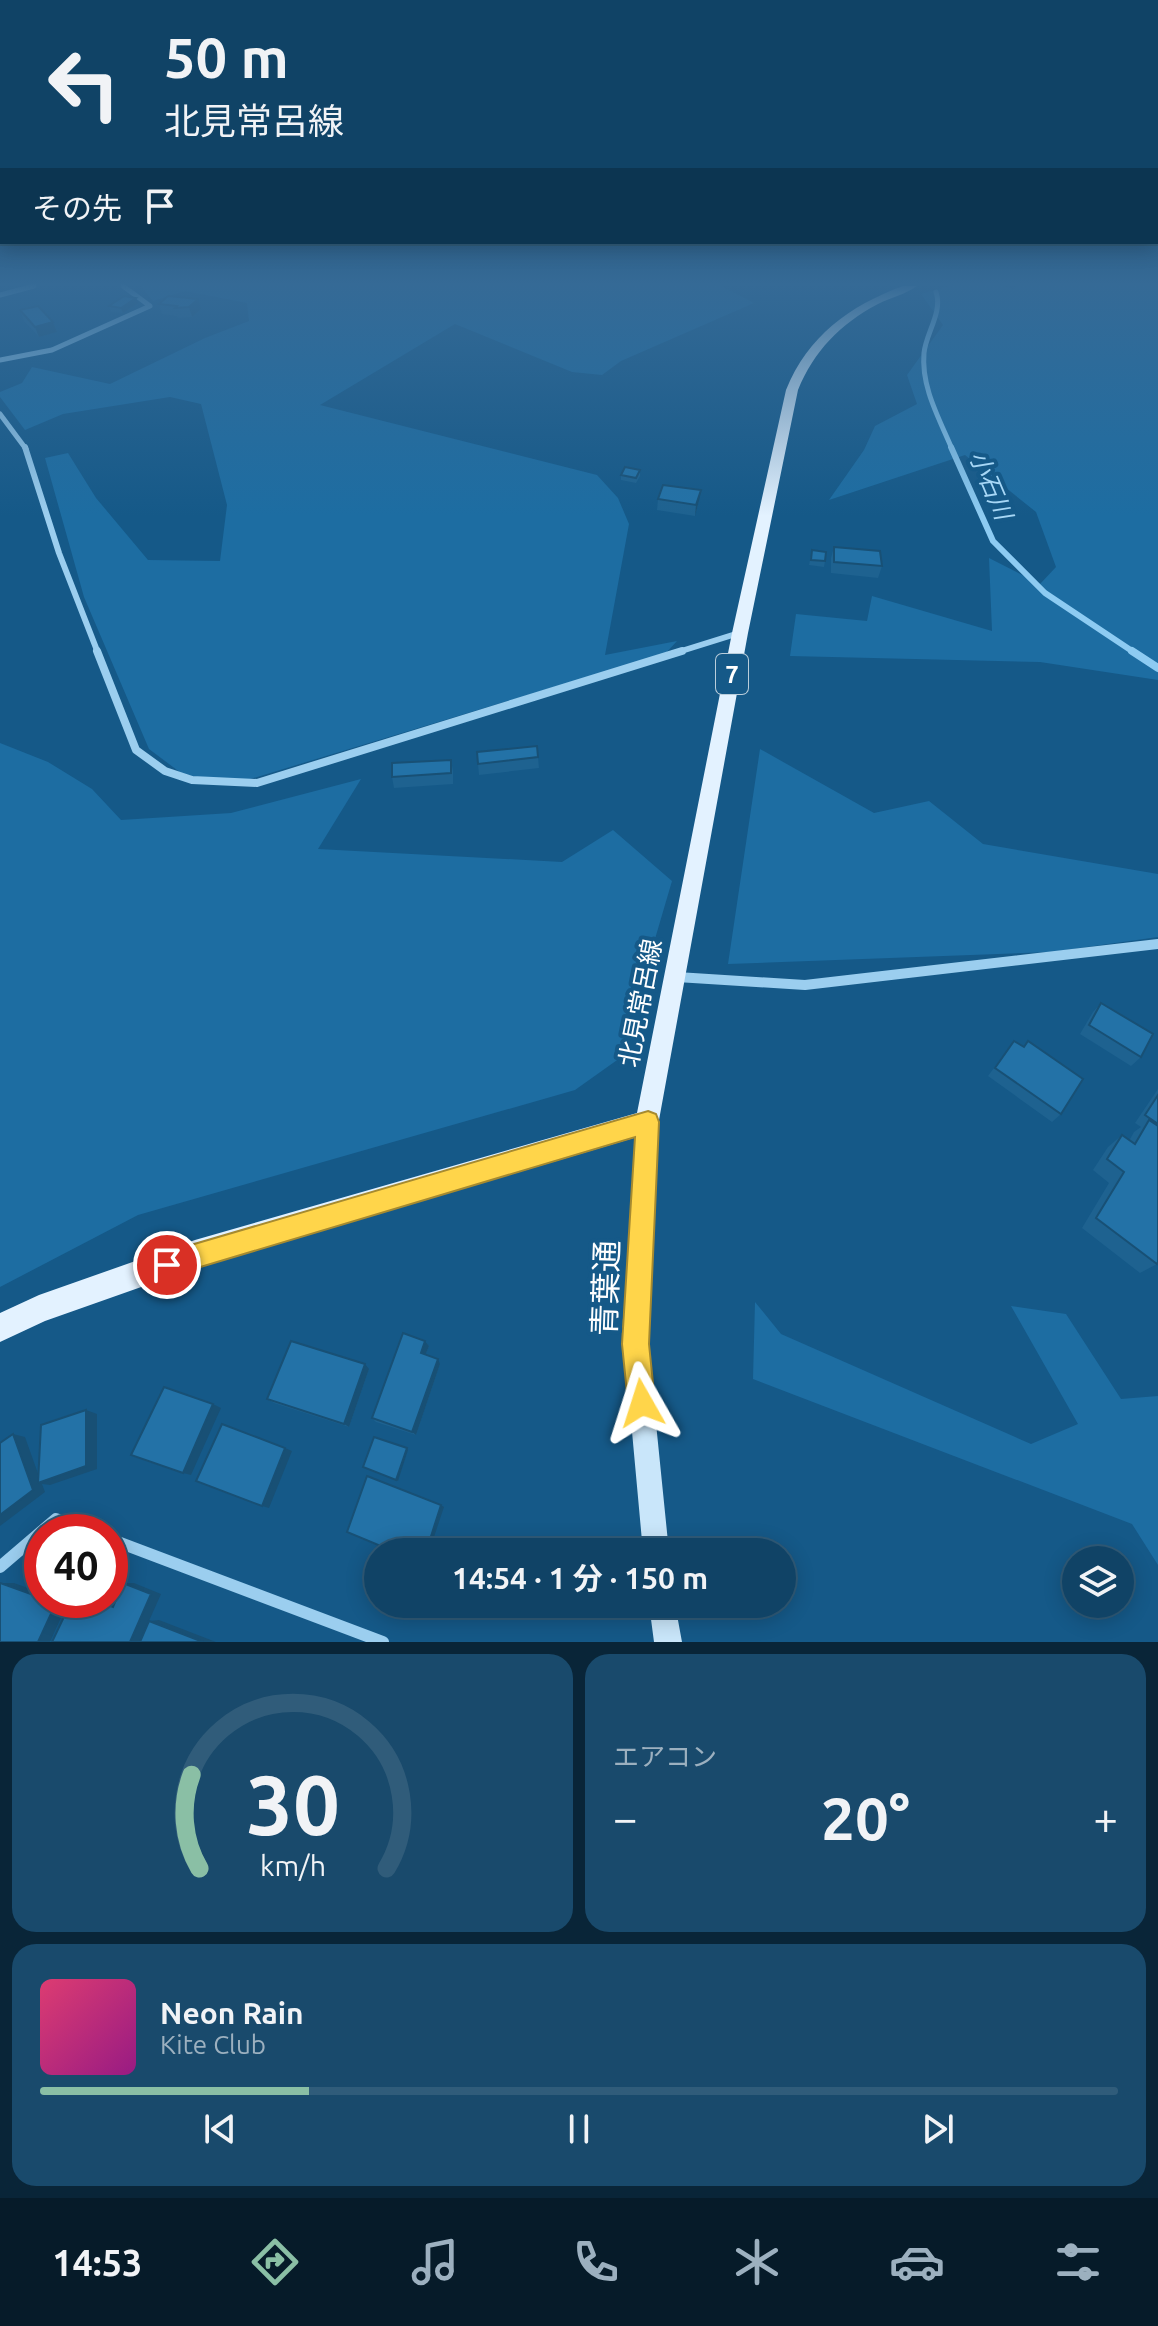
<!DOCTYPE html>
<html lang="ja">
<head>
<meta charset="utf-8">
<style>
	body { margin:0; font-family:Ubuntu,"Noto Sans JP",sans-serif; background:#194a6c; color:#f1f3f6; height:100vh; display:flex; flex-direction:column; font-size:30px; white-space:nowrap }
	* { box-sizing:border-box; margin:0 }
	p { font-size:26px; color:#9cb0bf }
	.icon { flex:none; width:44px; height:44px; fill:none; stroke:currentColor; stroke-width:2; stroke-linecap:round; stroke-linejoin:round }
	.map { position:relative; height:1642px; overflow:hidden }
	.panel { display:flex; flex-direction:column; gap:12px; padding:12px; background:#092538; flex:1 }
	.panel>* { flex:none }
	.guide { position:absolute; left:0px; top:0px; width:1158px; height:244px; box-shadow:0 4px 20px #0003,0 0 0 2px #305c7a; background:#104366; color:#f1f3f6; overflow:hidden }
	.tools { position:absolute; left:1062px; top:1546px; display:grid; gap:16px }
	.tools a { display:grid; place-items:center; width:72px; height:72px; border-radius:50%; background:#104366; box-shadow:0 4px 20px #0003,0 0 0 2px #305c7a; font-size:40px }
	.speed { position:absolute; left:24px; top:1514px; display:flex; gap:16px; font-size:40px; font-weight:700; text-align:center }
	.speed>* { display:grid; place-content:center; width:104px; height:104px; border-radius:50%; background:#104366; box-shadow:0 4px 20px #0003,0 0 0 2px #305c7a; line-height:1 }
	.speed .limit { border:12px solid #d22; background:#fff; color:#111 }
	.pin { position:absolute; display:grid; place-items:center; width:68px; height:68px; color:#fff; margin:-34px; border:4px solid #fff; border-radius:50%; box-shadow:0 2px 8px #0007 }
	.me { position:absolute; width:88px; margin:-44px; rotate:354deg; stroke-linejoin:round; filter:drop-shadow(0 0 6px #0008) }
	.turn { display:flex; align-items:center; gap:28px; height:168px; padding:0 32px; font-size:36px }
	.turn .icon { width:104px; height:104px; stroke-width:2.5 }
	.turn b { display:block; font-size:56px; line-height:68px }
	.then { display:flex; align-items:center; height:76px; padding:0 32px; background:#0003; gap:16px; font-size:30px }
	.big { font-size:60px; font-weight:700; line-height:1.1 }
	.panel .tile { flex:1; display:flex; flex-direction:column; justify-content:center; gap:12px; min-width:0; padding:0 28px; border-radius:24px; background:#194a6c }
	.panel .dial { align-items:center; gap:0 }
	.dial svg { height:208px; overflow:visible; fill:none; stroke:#305c7a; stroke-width:7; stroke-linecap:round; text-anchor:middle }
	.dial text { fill:#f1f3f6; stroke:none }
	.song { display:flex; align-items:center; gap:24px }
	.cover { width:96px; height:96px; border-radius:12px; background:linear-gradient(135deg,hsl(340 70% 55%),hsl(310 70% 35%)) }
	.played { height:8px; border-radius:4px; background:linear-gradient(90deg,#8abfa5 25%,#305c7a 25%) }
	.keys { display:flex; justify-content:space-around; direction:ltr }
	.heat { display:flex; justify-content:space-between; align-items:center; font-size:44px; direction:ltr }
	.panel .tiles { flex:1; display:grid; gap:12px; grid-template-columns:1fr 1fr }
	.tile:last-child { grid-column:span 2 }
	.trip { position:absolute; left:364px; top:1538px; width:432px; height:80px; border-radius:40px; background:#104366; box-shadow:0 4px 20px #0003,0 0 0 2px #305c7a; font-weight:700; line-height:80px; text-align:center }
	.dock { display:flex; height:128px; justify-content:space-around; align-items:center; background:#061b29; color:#9cb0bf }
	.dock .icon { width:56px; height:56px }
	.dock .current { color:#8abfa5 }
	.dock b { font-size:36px; color:#f1f3f6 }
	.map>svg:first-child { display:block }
	.green { fill:#1d6da2 }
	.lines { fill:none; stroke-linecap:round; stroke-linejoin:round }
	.stream-far2 { stroke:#8dcbf2; stroke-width:5 }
	.stream-far1 { stroke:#8dcbf2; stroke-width:6 }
	.stream { stroke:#8dcbf2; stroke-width:8 }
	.street-far4 { stroke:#9bceef; stroke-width:5 }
	.street-far3 { stroke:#9bceef; stroke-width:6 }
	.street-far2 { stroke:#9bceef; stroke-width:8 }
	.street-far1 { stroke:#9bceef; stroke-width:10 }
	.street { stroke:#9bceef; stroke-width:12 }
	.secondary { fill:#c9e6fa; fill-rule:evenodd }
	.primary { fill:#e3f2ff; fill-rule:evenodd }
	.wall { fill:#1e6290 }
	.shaded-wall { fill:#185075 }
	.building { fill:#2372a7; stroke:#185075; stroke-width:2 }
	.route { fill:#ffd54a; stroke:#a68a30; stroke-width:2 }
	.labels { text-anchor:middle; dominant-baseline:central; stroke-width:8; stroke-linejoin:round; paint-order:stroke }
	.far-water-label { font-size:24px; font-style:italic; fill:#a7d7f6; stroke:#155988 }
	.shield { fill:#155988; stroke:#b9cddb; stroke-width:2 }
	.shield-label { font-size:24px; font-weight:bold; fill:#fff }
	.street-label { font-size:26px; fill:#fff; stroke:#155988 }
	.near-street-label { font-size:32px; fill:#fff; stroke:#155988 }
</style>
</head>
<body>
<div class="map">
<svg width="1158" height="1642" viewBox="0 0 1158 1642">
	<rect width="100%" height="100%" fill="#155988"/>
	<path class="green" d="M141,286h580l33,17 -133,58 -19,14 -30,-3 -117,-48 -135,81 277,70 21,23 11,26 -24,131 72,-14 -11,12 -419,127 -62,-4 -36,-27 -65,-152 -39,-139 23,-5 28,45 52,62 72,1 7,-56 -26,-101 -31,-7 -107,17 -38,16 -25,-33v-5l22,-9 10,-16 78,17 95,-46 44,-17 -2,-18 -62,-12 -32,10z
		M950,286h53l11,3 5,-3h139v394l-118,-18 -250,-6 6,-42 71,7 5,-25 120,35 -3,-73 51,26 16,-17 -20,-55 -71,-57 -136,45 35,-50 11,-24 42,-22 -10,-29 36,-50 -22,-31z
		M0,743l48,19 44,27 29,31 110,-7 130,-34 -43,70 244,13 51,-32 59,51 -52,177 -45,32 -437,125 -138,72z
		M760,749l114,64 55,-12 54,43 175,30v63l-107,15 -323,12z
		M755,1302l26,32 250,110 47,-20 -67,-118 55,8 55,85 37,-3v169l-26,-41 -379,-145z"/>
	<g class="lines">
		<path class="stream-far2" d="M936,292c7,20 -10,41 -12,61 -3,34 15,65 28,96"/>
		<path class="stream-far1" d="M951,447l42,94 52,52 90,60"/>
		<path class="stream" d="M1132,651l26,17"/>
		<path class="street-far4" d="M0,295l34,-9
			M0,360l52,-10 98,-44 -27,-20
			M0,414l26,35"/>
		<path class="street-far3" d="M25,447l34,106 39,100
			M675,653l64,-20"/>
		<path class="street-far2" d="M97,651l39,99 29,21 27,9 65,3 425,-132"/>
		<path class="street-far1" d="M677,977l128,8 353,-41"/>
		<path class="street" d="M110,1539l273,103
			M0,1567l56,-48 35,13"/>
		<path class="secondary" d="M648,1112l7,3 3,7 -10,222 21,208h-26l-19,-208 14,-222 3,-7z
			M649,1604h26l7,38h-28z"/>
		<path class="primary" d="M903,286h14c-11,8 -27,12 -39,18 -38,20 -64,47 -80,86l-50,243 -91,498 -462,137 -150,53 -45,21v-29l39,-18 156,-55 442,-127 95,-480 54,-243c22,-54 63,-84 117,-104z"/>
	</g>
	<path class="wall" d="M138,303l-15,10 -12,-1 -2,-6z
		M159,304l42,5 -9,8 -14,1 -1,-2 -15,-2z
		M20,310l33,12 4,10 -18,5 -15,-16z
		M640,470v6l-4,7 -15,-3v-5z
		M658,499l41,2 -4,15 -38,-6z
		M834,547l48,19 -4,12 -47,-5v-15z
		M812,550l13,11 -1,6 -15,-2z
		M477,752l61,5 1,11 -60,7z
		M451,760l2,11v13l-59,4 -2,-11z
		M1101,1003l40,54 -10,9 -51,-32 13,-22z
		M1014,1041l9,6 5,-6 33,73 -9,8 -64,-46z
		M1158,1089v173l-1,2 -17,9 -58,-45 27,-45 -16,-13 15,-23 14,-12 7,6 5,-9 7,-5 -6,-4z
		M425,1341l4,5 -4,9 15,9 -24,71 -40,-13 -4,-4z
		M369,1369l-20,58 -75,-24 -7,-4z"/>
	<path class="shaded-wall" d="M136,298l2,5 -15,10 -2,-5z
		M198,299l3,10 -9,8 -3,-10z
		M53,322l4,10 -18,5 -4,-10z
		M701,490l-2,11 -4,15 1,-11z
		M425,1341l4,5 -5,12 -3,-5z
		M438,1359l2,5 -24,71 -4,-3z
		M365,1364l4,5 -20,58 -5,-3z
		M213,1404l8,4 -30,67 -8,-2z
		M86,1410l11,4v55l-47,16 -8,-1 3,8 -45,34v-11l13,-81 12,3 16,45z
		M285,1448l7,3 -23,57 -7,-2z
		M407,1448l1,2 -10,31 -2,-1z
		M441,1505l3,2 -15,45h-3z
		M0,1583h14l28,10v5z
		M123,1583h11l27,11 -12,27 10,-1 57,22h-86z
		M48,1600h14l6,2 -18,40h-12z
		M96,1600h13l15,6 -11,1z"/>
	<path class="building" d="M124,296l12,2 -15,10 -12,-2z
		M168,296l30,3 -9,8 -14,1 2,-2 -18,-2z
		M38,306l15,16 -18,5 -15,-17z
		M625,467l15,3 -4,8 -15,-3z
		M663,485l38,5 -5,15 -38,-6z
		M834,547l46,4 2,15 -48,-4z
		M812,550l14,2 -1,9 -14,-1z
		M537,746l1,11 -60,7 -1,-12z
		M451,760v13l-59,4v-14z
		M1101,1003l52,31 -12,23 -52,-32z
		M1014,1041l10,6 4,-6 55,38 -22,35 -66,-46z
		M1158,1095v29l-13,-9z
		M1149,1120l9,6v136l-1,2 -61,-46 28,-46 -17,-13 15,-24 13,9z
		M403,1333l22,8 -4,12 17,6 -26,73 -40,-14z
		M291,1341l74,23 -21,60 -77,-25z
		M164,1387l49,17 -30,69 -52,-18z
		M86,1410v56l-48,17 3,-58z
		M222,1424l63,24 -23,58 -66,-25z
		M13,1434l20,56 -33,25v-72z
		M374,1437l33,11 -11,32 -33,-13z
		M367,1476l74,29 -15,47h-31l-48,-20z
		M0,1583l42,15v2h6l8,3 -18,39h-38z
		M123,1583l28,11 -21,48h-78l20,-42h24l17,7z
		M149,1621l54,21h-63z"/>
	<linearGradient id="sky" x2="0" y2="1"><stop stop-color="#0c314b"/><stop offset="0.55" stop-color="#356a96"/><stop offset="1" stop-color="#356a96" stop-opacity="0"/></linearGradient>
	<rect width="1158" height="516" fill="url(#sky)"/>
	<path class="route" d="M648,1111l8,3 3,8 -10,222 6,59 -4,10 -9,4 -10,-4 -4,-10 -6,-59 13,-207 -468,140 -9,-3 -3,-9 3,-9 9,-4z"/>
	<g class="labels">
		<g class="far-water-label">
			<text transform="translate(991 485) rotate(67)">小石川</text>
		</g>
		<rect class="shield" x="716" y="654" width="32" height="40" rx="6"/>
		<g class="shield-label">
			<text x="732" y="674">7</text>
		</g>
		<g class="street-label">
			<text transform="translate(640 1003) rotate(-79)">北見常呂線</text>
		</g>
		<g class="near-street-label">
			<text transform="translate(605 1288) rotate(-88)">青葉通</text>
		</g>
	</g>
</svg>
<div class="tools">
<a><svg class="icon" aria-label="layers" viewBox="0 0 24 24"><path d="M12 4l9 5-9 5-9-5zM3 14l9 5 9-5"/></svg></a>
</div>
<div class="speed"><div class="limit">40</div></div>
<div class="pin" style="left:167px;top:1265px;background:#d93025"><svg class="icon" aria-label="arrive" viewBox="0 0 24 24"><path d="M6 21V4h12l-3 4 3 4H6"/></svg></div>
<svg class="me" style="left:642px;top:1403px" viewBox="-20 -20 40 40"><path d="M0-17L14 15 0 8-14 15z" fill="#ffd54a" stroke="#fff" stroke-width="4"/></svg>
<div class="trip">14:54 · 1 分 · 150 m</div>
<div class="guide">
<div class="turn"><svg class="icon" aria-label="left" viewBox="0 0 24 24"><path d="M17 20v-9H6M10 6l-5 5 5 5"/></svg><div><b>50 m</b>北見常呂線</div></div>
<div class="then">その先<svg class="icon" aria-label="arrive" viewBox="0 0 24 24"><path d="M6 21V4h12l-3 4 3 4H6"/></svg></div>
</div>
</div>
<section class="panel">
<div class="tiles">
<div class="tile dial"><svg viewBox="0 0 100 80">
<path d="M14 69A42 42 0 1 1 86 69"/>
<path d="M14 69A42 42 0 0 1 11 33" stroke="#8abfa5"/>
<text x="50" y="56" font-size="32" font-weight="700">30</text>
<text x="50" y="72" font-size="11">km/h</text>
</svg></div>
<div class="tile"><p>エアコン</p>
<div class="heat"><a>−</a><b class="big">20°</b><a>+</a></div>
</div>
<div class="tile">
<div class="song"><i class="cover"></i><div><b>Neon Rain</b><p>Kite Club</p></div></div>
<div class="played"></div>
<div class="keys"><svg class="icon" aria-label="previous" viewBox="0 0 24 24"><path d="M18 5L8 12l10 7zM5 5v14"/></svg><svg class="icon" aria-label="pause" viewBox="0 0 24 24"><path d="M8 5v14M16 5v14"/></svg><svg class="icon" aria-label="next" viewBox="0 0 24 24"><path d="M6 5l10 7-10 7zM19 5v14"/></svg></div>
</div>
</div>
</section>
<nav class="dock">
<b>14:53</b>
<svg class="icon current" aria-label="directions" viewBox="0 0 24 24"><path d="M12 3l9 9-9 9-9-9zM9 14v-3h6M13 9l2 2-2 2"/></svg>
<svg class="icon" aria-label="music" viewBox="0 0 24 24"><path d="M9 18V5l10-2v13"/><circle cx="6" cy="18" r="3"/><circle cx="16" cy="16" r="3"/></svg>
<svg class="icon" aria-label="phone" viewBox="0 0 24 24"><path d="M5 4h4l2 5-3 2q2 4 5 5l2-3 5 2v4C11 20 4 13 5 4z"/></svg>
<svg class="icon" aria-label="climate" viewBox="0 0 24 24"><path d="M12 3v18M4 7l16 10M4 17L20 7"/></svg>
<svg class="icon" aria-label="car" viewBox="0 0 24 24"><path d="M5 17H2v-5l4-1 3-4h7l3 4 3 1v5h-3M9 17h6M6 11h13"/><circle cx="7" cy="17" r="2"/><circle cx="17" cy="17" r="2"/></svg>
<svg class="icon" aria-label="filters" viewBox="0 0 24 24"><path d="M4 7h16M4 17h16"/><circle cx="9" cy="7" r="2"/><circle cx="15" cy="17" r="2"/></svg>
</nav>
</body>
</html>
